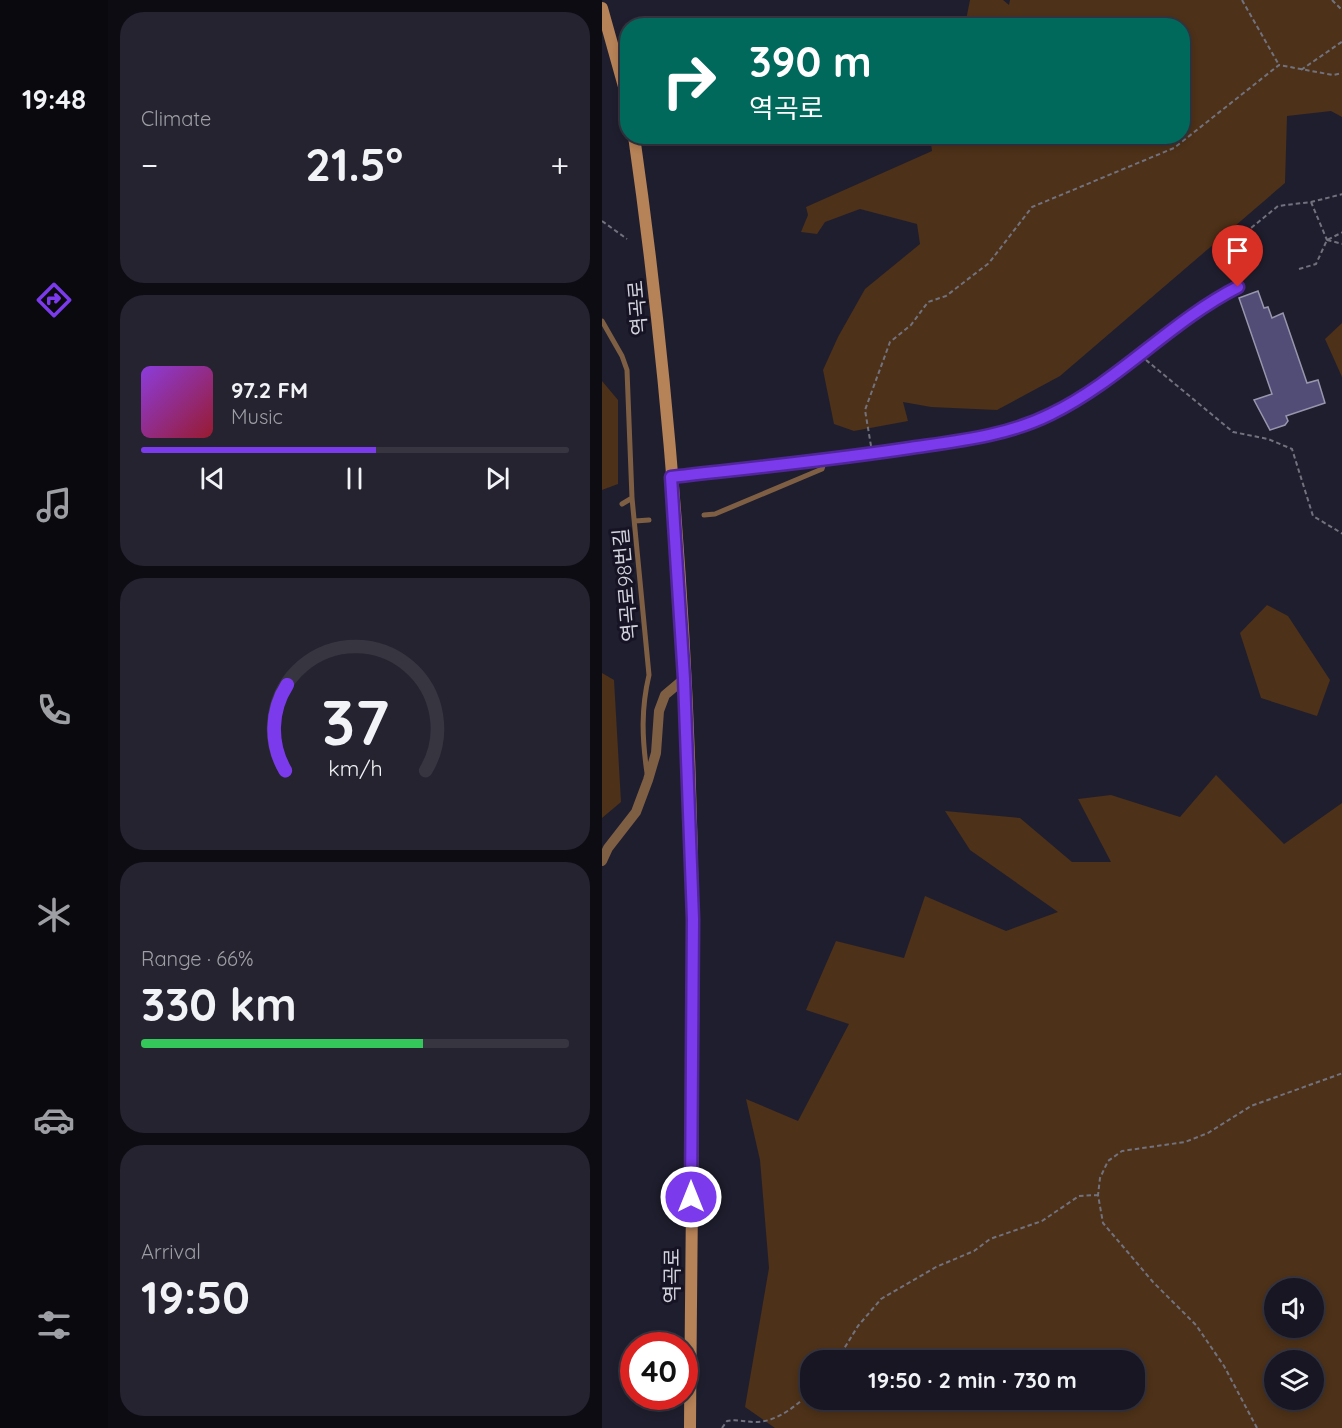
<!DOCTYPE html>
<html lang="en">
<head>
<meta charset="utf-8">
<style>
	body { margin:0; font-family:Quicksand,"Noto Sans KR",sans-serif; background:#24232f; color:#f1f3f6; height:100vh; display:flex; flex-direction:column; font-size:22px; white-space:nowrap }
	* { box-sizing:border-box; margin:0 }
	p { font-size:20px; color:#9e9fa5 }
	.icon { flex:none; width:33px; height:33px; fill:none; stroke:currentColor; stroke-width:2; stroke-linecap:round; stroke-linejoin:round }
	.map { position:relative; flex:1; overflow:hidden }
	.drawer { display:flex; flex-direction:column; gap:12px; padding:12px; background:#0d0c13; width:494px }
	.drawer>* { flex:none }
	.banner { position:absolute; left:18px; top:18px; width:570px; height:126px; border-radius:24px; box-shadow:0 3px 9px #0003,0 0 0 2px #363540; background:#00695c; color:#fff; overflow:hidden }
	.buttons { position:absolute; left:662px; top:1278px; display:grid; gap:12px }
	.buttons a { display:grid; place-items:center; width:60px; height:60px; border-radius:50%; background:#171622; box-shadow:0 3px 9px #0003,0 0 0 2px #363540; font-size:30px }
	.speed { position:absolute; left:18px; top:1332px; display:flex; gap:12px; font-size:30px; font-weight:700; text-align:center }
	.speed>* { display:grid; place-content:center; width:78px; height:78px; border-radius:50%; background:#171622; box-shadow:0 3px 9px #0003,0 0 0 2px #363540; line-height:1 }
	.speed .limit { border:9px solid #d22; background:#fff; color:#111 }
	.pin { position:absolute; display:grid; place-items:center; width:51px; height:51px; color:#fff; margin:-62px -26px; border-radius:50% 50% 50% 0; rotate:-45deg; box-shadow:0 0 6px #0007 }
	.pin .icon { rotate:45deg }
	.me { position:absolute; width:66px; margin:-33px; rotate:0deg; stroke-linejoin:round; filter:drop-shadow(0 0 4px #0008) }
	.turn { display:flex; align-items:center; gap:21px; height:126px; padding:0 30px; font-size:27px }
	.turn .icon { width:78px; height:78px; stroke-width:2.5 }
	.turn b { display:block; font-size:42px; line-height:51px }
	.big { font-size:45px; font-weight:700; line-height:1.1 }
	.drawer .widget { flex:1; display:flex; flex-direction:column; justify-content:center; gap:9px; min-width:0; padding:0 21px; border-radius:24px; background:#24232f }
	.drawer .dial { align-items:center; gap:0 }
	.dial svg { height:156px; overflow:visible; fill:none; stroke:#363540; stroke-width:7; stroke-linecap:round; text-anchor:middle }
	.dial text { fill:#f1f3f6; stroke:none }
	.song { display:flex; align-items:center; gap:18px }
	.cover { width:72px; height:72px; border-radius:9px; background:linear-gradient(135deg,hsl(270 70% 55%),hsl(350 70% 35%)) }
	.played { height:6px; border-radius:3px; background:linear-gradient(90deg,#7c3aed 55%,#363540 55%) }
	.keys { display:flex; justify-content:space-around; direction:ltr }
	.heat { display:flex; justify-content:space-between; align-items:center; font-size:33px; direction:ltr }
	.charge { height:9px; border-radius:4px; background:linear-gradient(90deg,#34c759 66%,#363540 0) }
	.trip { position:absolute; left:198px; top:1350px; width:345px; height:60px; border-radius:24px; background:#171622; box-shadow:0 3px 9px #0003,0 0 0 2px #363540; font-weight:700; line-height:60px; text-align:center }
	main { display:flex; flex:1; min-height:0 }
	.tab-bar { display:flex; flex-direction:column; width:108px; justify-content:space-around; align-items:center; background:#09090e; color:#9e9fa5 }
	.tab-bar .icon { width:42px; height:42px }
	.tab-bar .current { color:#7c3aed }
	.tab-bar b { font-size:27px; color:#f1f3f6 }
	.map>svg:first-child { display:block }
	.green { fill:#4d3118; fill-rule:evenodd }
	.building { fill:#514d77; stroke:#9796ac; stroke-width:1.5 }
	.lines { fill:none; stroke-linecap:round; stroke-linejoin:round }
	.path { stroke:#72727f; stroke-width:2; stroke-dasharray:4.5 3; stroke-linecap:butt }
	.lane { stroke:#7f5f44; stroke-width:5 }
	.street { stroke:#7f5f44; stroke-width:10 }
	.secondary { stroke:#b68257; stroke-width:12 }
	.route-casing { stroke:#51269a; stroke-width:15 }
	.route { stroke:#7c3aed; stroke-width:10 }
	.labels { text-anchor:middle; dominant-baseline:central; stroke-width:6; stroke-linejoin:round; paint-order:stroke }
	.street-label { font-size:20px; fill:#d3d3de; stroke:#161424 }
</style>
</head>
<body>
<main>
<nav class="tab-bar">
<b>19:48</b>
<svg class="icon current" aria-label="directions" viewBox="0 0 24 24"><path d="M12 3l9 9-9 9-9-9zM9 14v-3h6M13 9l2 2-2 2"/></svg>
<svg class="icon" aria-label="music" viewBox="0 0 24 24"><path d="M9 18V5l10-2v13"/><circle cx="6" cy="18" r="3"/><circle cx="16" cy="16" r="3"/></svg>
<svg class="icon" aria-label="phone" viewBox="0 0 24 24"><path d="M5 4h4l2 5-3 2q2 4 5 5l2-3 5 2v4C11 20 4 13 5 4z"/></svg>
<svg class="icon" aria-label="climate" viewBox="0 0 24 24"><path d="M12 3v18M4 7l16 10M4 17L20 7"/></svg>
<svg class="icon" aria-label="car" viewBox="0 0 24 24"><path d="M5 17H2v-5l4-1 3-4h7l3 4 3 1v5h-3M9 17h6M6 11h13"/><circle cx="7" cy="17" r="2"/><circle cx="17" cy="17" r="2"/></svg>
<svg class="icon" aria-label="filters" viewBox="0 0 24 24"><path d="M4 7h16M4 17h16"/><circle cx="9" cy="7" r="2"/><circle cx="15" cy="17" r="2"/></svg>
</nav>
<section class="drawer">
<div class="widget"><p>Climate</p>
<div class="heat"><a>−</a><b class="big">21.5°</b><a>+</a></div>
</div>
<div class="widget">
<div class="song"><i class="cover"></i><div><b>97.2 FM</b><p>Music</p></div></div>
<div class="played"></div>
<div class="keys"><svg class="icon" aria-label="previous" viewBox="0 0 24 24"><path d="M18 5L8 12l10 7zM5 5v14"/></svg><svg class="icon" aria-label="pause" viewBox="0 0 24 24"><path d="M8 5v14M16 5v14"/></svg><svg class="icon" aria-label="next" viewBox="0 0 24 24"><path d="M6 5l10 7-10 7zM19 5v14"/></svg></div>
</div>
<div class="widget dial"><svg viewBox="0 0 100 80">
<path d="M14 69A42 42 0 1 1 86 69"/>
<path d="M14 69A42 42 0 0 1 15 25" stroke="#7c3aed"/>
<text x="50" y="56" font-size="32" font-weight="700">37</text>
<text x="50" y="72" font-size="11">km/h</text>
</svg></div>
<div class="widget"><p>Range · 66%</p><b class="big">330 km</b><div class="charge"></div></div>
<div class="widget"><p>Arrival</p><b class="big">19:50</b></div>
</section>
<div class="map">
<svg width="741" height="1428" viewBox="0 0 741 1428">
	<rect width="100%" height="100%" fill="#1f1e2e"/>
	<path class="green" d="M368,0h33l6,5 1,-5h332v117l-11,-6 -44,5 -2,67 -225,193 -63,34 -66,-3 -28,-5 5,19 -54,10 -20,-7 -11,-54 15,-33 27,-48 55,-45 -3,-20 -57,-15 -35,13 -8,12 -16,-2 7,-17 -2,-8 126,-56 -2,-14 252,-1v-110l-217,-1z
		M740,323v54l-17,-38z
		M0,381l16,19v84l-16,6z
		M665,605l21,11 42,64 -13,36 -56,-18 -21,-65z
		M0,673l12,7 7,122 -19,16z
		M614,775l68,69 58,-41v625h-567l-30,-21 24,-139 -9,-108 -14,-61 52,22 51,-97 -43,-14 30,-69 68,17 21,-62 81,35 52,-19 -88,-62 -25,-39 75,7 52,44h39l-33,-63 33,-4 69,22zM711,1288v40h-39v-40zM532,1360v40h-324v-40zM711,1360v40h-39v-40z"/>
	<path class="building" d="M656,291l6,17 4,-1 4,11 11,-5 24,70 11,-3 7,23 -39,13 2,5 -3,4 -15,5 -16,-30 18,-6 -33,-96z"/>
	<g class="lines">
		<path class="path" d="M640,0l37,65
			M730,0l11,11
			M699,70l42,-29
			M709,202l16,38
			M0,221l25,18
			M725,240l16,4
			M697,269l17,-5 11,-24 16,-8
			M630,279l-11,-18 3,-11 54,-44 33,-4 32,-8
			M544,360l87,72 35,7 24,10 21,67 30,18
			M269,446l-6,-36 25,-68 21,-17 17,-23 18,-6 43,-33 43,-56 142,-59 105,-83 54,10 10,-2
			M235,1360l21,-34 23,-27 55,-32 38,-16 16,-12 52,-18 37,-25 19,-1
			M120,1428l5,-7c11,-2 19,1 29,1 20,0 41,-16 54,-30
			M655,1428l-33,-62 -28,-41 -43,-43 -50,-59 -5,-28 2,-17 8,-17 14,-10 63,-9 23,-9 43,-27 92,-33"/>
		<path class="lane" d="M0,321l20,35 5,14 5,128 17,177c-8,34 -7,63 -2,98
			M71,477c79,-9 157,-17 236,-28 48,-8 96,-13 141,-34 69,-33 120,-94 188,-128
			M20,504l10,-6
			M102,515l11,-1 107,-45 3,-9
			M33,521l14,-1"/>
		<path class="street" d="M0,861l6,-13 28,-36 12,-32 8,-27 3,-42 6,-16 19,-16"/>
		<path class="secondary" d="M0,8l26,93
			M32,136c37,259 56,523 59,785 1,169 -2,338 -3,507"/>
	</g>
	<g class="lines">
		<defs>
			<path id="route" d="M89,1197l2,-278 -9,-240 -13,-202c80,-9 160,-17 239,-29 48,-7 97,-12 141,-34 68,-33 120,-93 187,-127"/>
		</defs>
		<use href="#route" class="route-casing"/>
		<use href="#route" class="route"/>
	</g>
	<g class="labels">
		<g class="street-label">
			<text transform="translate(35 308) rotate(-95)">역곡로</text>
			<text transform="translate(23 585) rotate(-95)">역곡로98번길</text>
			<text transform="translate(69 1276) rotate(-90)">역곡로</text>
		</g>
	</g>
</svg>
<div class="buttons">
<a><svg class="icon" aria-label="sound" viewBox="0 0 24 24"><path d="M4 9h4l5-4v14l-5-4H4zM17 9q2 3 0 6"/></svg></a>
<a><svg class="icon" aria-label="layers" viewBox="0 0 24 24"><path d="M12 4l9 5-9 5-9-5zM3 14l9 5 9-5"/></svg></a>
</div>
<div class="speed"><div class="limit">40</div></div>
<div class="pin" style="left:636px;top:287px;background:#d93025"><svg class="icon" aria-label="arrive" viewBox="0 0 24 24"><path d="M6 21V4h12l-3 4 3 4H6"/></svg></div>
<svg class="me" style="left:89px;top:1197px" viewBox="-20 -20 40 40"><circle r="17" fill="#7c3aed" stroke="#fff" stroke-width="3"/><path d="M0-11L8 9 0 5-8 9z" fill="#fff"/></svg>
<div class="trip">19:50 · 2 min · 730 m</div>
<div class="banner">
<div class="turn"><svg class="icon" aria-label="right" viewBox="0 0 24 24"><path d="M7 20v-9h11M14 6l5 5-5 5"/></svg><div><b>390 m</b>역곡로</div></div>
</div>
</div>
</main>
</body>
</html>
